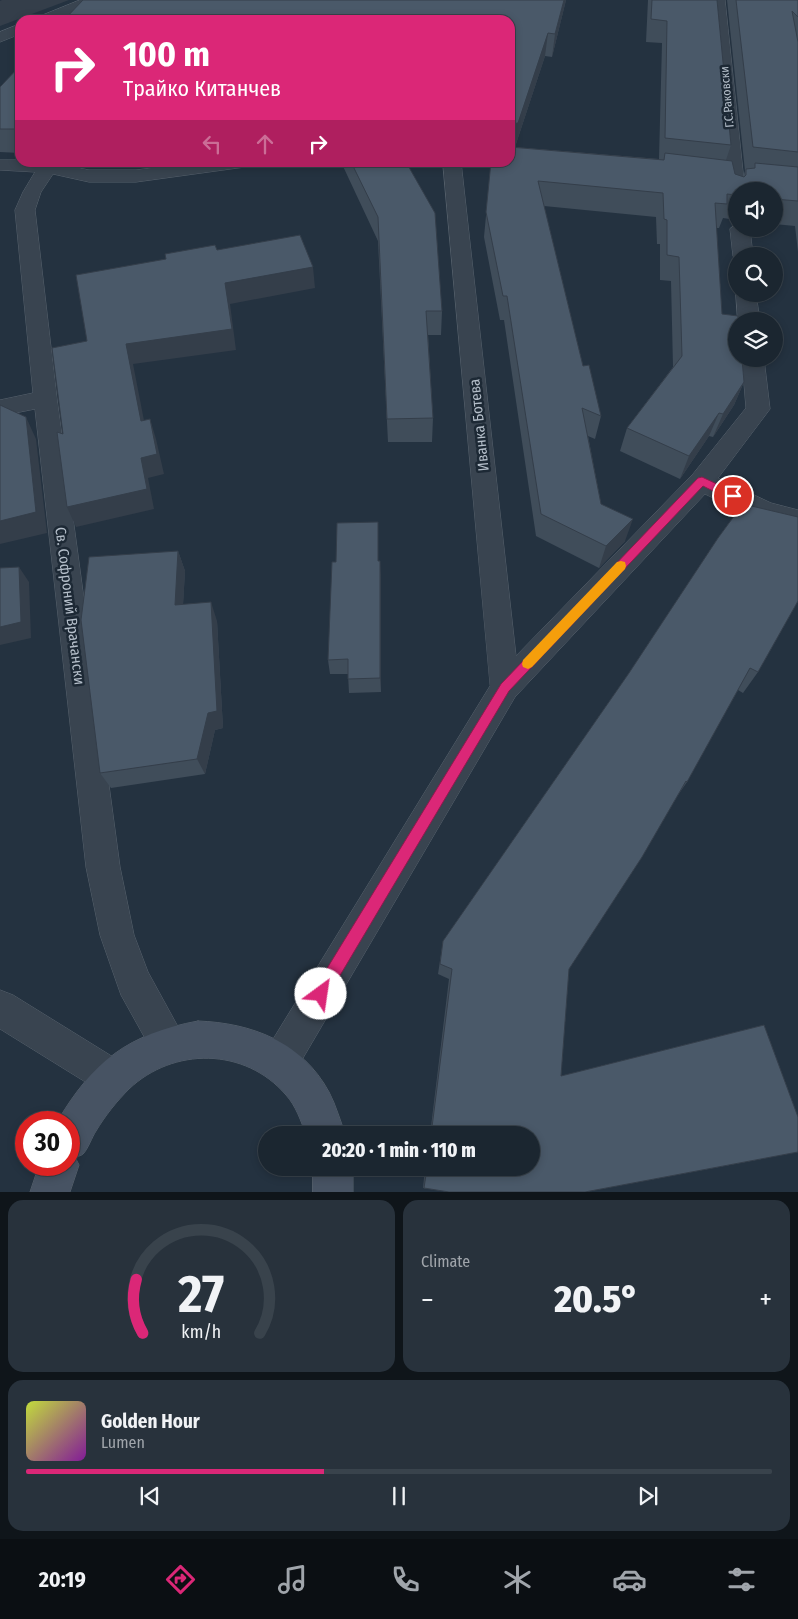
<!DOCTYPE html>
<html lang="en">
<head>
<meta charset="utf-8">
<style>
	body { margin:0; font-family:"Fira Sans Condensed",sans-serif; background:#28323c; color:#f1f3f6; height:100vh; display:flex; flex-direction:column; font-size:19px; white-space:nowrap }
	* { box-sizing:border-box; margin:0 }
	p { font-size:16px; color:#a0a5ab }
	.icon { flex:none; width:28px; height:28px; fill:none; stroke:currentColor; stroke-width:2; stroke-linecap:round; stroke-linejoin:round }
	.map { position:relative; height:1192px; overflow:hidden }
	.panel { display:flex; flex-direction:column; gap:8px; padding:8px; background:#0f151a; flex:1 }
	.panel>* { flex:none }
	.top-card { position:absolute; left:15px; top:15px; width:500px; height:152px; border-radius:15px; box-shadow:0 2px 8px #0003,0 0 0 1px #39434c; background:#db2777; color:#fff; overflow:hidden }
	.tools { position:absolute; left:728px; top:182px; display:grid; gap:10px }
	.tools a { display:grid; place-items:center; width:55px; height:55px; border-radius:50%; background:#1b2630; box-shadow:0 2px 8px #0003,0 0 0 1px #39434c; font-size:25px }
	.speed { position:absolute; left:15px; top:1111px; display:flex; gap:10px; font-size:25px; font-weight:700; text-align:center }
	.speed>* { display:grid; place-content:center; width:65px; height:65px; border-radius:50%; background:#1b2630; box-shadow:0 2px 8px #0003,0 0 0 1px #39434c; line-height:1 }
	.speed .limit { border:8px solid #d22; background:#fff; color:#111 }
	.pin { position:absolute; display:grid; place-items:center; width:42px; height:42px; color:#fff; margin:-21px; border:2px solid #fff; border-radius:50%; box-shadow:0 1px 5px #0007 }
	.me { position:absolute; width:55px; margin:-28px; rotate:31deg; stroke-linejoin:round; filter:drop-shadow(0 0 4px #0008) }
	.turn { display:flex; align-items:center; gap:18px; height:105px; padding:0 25px; font-size:22px }
	.turn .icon { width:65px; height:65px; stroke-width:2.5 }
	.turn b { display:block; font-size:35px; line-height:42px }
	.lanes { display:flex; align-items:center; height:48px; padding:0 25px; background:#0003; justify-content:center; gap:25px; direction:ltr }
	.lanes .off { opacity:.35 }
	.big { font-size:38px; font-weight:800; line-height:1.1 }
	.panel .tile { flex:1; display:flex; flex-direction:column; justify-content:center; gap:8px; min-width:0; padding:0 18px; border-radius:15px; background:#28323c }
	.panel .dial { align-items:center; gap:0 }
	.dial svg { height:130px; overflow:visible; fill:none; stroke:#39434c; stroke-width:7; stroke-linecap:round; text-anchor:middle }
	.dial text { fill:#f1f3f6; stroke:none }
	.song { display:flex; align-items:center; gap:15px }
	.cover { width:60px; height:60px; border-radius:8px; background:linear-gradient(135deg,hsl(70 70% 55%),hsl(290 70% 35%)) }
	.played { height:5px; border-radius:2px; background:linear-gradient(90deg,#db2777 40%,#39434c 40%) }
	.keys { display:flex; justify-content:space-around; direction:ltr }
	.heat { display:flex; justify-content:space-between; align-items:center; font-size:28px; direction:ltr }
	.panel .tiles { flex:1; display:grid; gap:8px; grid-template-columns:1fr 1fr }
	.tile:last-child { grid-column:span 2 }
	.trip { position:absolute; left:258px; top:1126px; width:282px; height:50px; border-radius:25px; background:#1b2630; box-shadow:0 2px 8px #0003,0 0 0 1px #39434c; font-weight:800; line-height:50px; text-align:center }
	.tabs { display:flex; height:80px; justify-content:space-around; align-items:center; background:#0b0f13; color:#a0a5ab }
	.tabs .icon { width:35px; height:35px }
	.tabs .current { color:#db2777 }
	.tabs b { font-size:22px; color:#f1f3f6 }
	.map>svg:first-child { display:block }
	.lines { fill:none; stroke-linecap:round; stroke-linejoin:round }
	.street-casing { stroke:#57626d; stroke-width:1 }
	.secondary-casing { stroke:#57626d; stroke-width:1 }
	.street { fill:#394450; fill-rule:evenodd }
	.secondary { fill:#475363; fill-rule:evenodd }
	.wall { fill:#404d5a }
	.shaded-wall { fill:#343e4a }
	.building { fill:#4a5969; stroke:#343e4a }
	.route { fill:#db2777; stroke:#8e194d }
	.slow { fill:#f59e0b }
	.labels { text-anchor:middle; dominant-baseline:central; stroke-width:5; stroke-linejoin:round; paint-order:stroke }
	.far-street-label { font-size:12px; fill:#b5bfca; stroke:#1d2935 }
	.street-label { font-size:15px; fill:#b5bfca; stroke:#1d2935 }
</style>
</head>
<body>
<div class="map">
<svg width="798" height="1192" viewBox="0 0 798 1192">
	<rect width="100%" height="100%" fill="#243240"/>
	<g class="lines">
		<defs>
			<path id="street" d="M80,0h20l-2,3 -42,17h-21l3,-3z
				M711,0h14l20,191h-9v8l-7,-2 -2,-4z
				M20,24v10l-20,8v-10z
				M0,160h20v2h40l-1,2 30,6h47l62,-8h56l-3,4 -6,1 -109,15h-47l-36,-8 -12,18 -6,18 22,189 63,468 14,68 14,37 40,73 -6,13 -13,6 -13,-6 -35,-63 -21,-60 -14,-68 -51,-458 -35,7v-16l33,-7 -18,-183 8,-18 12,-20 -35,-2z
				M443,162h18l55,494 177,-182 53,-66 -4,-49h22l6,50 -52,69 53,25 27,7v20l-43,-12 -50,-24 -190,203 -222,378 -13,6 -13,-6 -6,-13 6,-13 223,-363z
				M736,224v5h14l3,27h-17v4l-3,-4 -3,-27z
				M736,293l20,1 4,27h-22z
				M0,990l13,5 113,70 6,13 -6,13 -13,6 -13,-6 -100,-62z"/>
			<path id="secondary" d="M198,1021c54,2 104,21 131,71 7,13 11,29 17,43h-40c-5,-14 -10,-29 -20,-40 -41,-48 -113,-48 -157,-6 -13,13 -24,27 -33,42 -4,6 -8,18 -13,23 -2,2 -5,2 -8,3l4,8 -9,27h-40l9,-27h30v-43h-12c36,-61 71,-88 141,-101z
				M313,1168h40v24h-40z"/>
		</defs>
		<use href="#street" class="street-casing"/>
		<use href="#secondary" class="secondary-casing"/>
		<use href="#street" class="street"/>
		<use href="#secondary" class="secondary"/>
	</g>
	<path class="wall" d="M83,0h483l-14,57 -7,-1 -30,91h-2l146,12 3,-116 -16,-1 2,-42h69l14,145 -5,15 9,14 8,3 2,-6 -18,-171h71v252l-3,-26 -21,-2v-33h-38v29l-13,-2 -4,10h-3l6,86 22,68 -10,23 -21,32 -4,-1 -29,43 -60,-28 7,-23 46,-61 -2,-86 -11,-1v-36h-3l-1,-27 -112,-11 39,160 18,50 -6,23 -7,-3 13,68 24,37 -26,27 -63,-32 -32,-216h-4l-16,-83 7,-75 19,-142z
		M20,66v87l-20,-1v-65z
		M90,162h82l-44,6h-37z
		M341,162h65l36,149 -1,24h-13l5,83 -1,24h-44l-10,-201z
		M743,504l55,13v84l-40,71 -15,21 -5,-3 -51,92 -9,13 -36,62 -73,112 -8,107 203,-51 34,92v35l-213,40h-136l-26,-4 2,-20h106v-33h-101l19,-156 -11,-5 5,-33 186,-268 89,-135z
		M378,522v39l3,16v115l-32,1 -1,-19h-18l-2,-14 8,-98z
		M178,551l7,20 -2,33 34,17 6,107 -8,2 -10,44 -94,14 -11,-15z"/>
	<path class="shaded-wall" d="M2,0h67l-69,26v-25z
		M564,0h2l-14,57 3,-23z
		M548,33l-3,23 -30,91h-3l-2,15 1,-38z
		M126,162h46l-44,6z
		M313,267l2,21 -85,16 6,46 -103,14 15,77 -7,-20 -15,-77 99,-61z
		M744,382l-10,23 -21,32 10,-23z
		M719,413l-10,23 -29,43 9,-23z
		M26,417l10,22 11,94 -47,11v-23z
		M150,419l6,20 8,35 -16,4 6,31 -78,18 -9,-20 74,-49z
		M633,519l-8,22 -26,27 7,-22z
		M178,551l7,20 -3,53 -7,-19z
		M380,561l1,16v115l-1,-14z
		M19,567l10,15 2,56 -31,7v-18z
		M211,602l6,19 6,107 -8,2 -10,44 -8,-15z"/>
	<path class="building" d="M83,0h481l-9,34 -7,-1 -30,90 -7,1v10l2,2 -3,10v-126h-446z
		M652,0h65l14,145 -66,-7 2,-117 -16,-2z
		M736,0h62v17l-6,-6 6,31v110l-45,-5z
		M20,66v63h-20v-42z
		M510,147l154,13 1,-7 67,8 3,13 9,3 2,-2v-6l9,-1v-5l43,4v34l-24,-2v-8h-38v4l-9,-1v10l-12,-1 7,111 16,2v5h-2v38h6l2,23 -21,32 -4,-1 -30,43 -62,-28 55,-72 -3,-99 -12,-2v-35l-3,-1 -1,-26 -125,-12 45,185 6,-1 12,51 -19,-8 19,96 32,15 -27,27 -65,-32 -34,-218h-4l-17,-84 5,-50h19z
		M351,162h55l29,51 7,98h-16l7,107 -46,1 -9,-202z
		M300,235l13,32 -88,16 7,46 -106,15 15,77 9,-2 7,35 -16,4 6,31 -80,18 -10,-75 6,2 -11,-86 35,-7 -11,-66 90,-16 -1,-5 50,-9 2,5z
		M0,405l26,12 10,95 -36,9z
		M743,504l55,13v84l-40,71 -8,-4 -63,114 -1,-1 -44,76 -73,112 -8,107 203,-51 34,92v35l-213,40h-136l-25,-4 3,-20h104v-33h-100l21,-166 -12,-5 3,-23 186,-268 89,-135z
		M378,522v39h2v117l-32,1v-20l-20,1 4,-98h4l1,-39z
		M178,551l-3,54 36,-3 6,109 -9,2 -11,46 -97,14 -19,-153 8,-63z
		M19,567l2,55 -21,5v-59z"/>
	<path class="route" d="M702,477l34,16 2,3 -2,3h-7l-26,-13 -194,205 -183,308 -5,2 -6,-2 -2,-5 2,-6 186,-304 197,-206z"/>
	<path class="slow" d="M621,561l4,1 1,4 -1,3 -93,98 -4,2 -5,-2 -1,-3 1,-4 94,-98z"/>
	<g class="labels">
		<g class="far-street-label">
			<text transform="translate(727 97) rotate(-95)">Г.С.Раковски</text>
		</g>
		<g class="street-label">
			<text transform="translate(479 425) rotate(-96)">Иванка Ботева</text>
			<text transform="translate(70 606) rotate(83)">Св. Софроний Врачански</text>
		</g>
	</g>
</svg>
<div class="tools">
<a><svg class="icon" aria-label="sound" viewBox="0 0 24 24"><path d="M4 9h4l5-4v14l-5-4H4zM17 9q2 3 0 6"/></svg></a>
<a><svg class="icon" aria-label="search" viewBox="0 0 24 24"><circle cx="10" cy="10" r="6"/><path d="M15 15l6 6"/></svg></a>
<a><svg class="icon" aria-label="layers" viewBox="0 0 24 24"><path d="M12 4l9 5-9 5-9-5zM3 14l9 5 9-5"/></svg></a>
</div>
<div class="speed"><div class="limit">30</div></div>
<div class="pin" style="left:733px;top:496px;background:#d93025"><svg class="icon" aria-label="arrive" viewBox="0 0 24 24"><path d="M6 21V4h12l-3 4 3 4H6"/></svg></div>
<svg class="me" style="left:321px;top:994px" viewBox="-20 -20 40 40"><circle r="19" fill="#fff"/><path d="M0-13L10 11 0 6-10 11z" fill="#db2777"/></svg>
<div class="trip">20:20 · 1 min · 110 m</div>
<div class="top-card">
<div class="turn"><svg class="icon" aria-label="right" viewBox="0 0 24 24"><path d="M7 20v-9h11M14 6l5 5-5 5"/></svg><div><b>100 m</b>Трайко Китанчев</div></div>
<div class="lanes"><svg class="icon off" aria-label="left" viewBox="0 0 24 24"><path d="M17 20v-9H6M10 6l-5 5 5 5"/></svg><svg class="icon off" aria-label="ahead" viewBox="0 0 24 24"><path d="M12 20V5M6 11l6-6 6 6"/></svg><svg class="icon" aria-label="right" viewBox="0 0 24 24"><path d="M7 20v-9h11M14 6l5 5-5 5"/></svg></div>
</div>
</div>
<section class="panel">
<div class="tiles">
<div class="tile dial"><svg viewBox="0 0 100 80">
<path d="M14 69A42 42 0 1 1 86 69"/>
<path d="M14 69A42 42 0 0 1 10 36" stroke="#db2777"/>
<text x="50" y="56" font-size="32" font-weight="700">27</text>
<text x="50" y="72" font-size="11">km/h</text>
</svg></div>
<div class="tile"><p>Climate</p>
<div class="heat"><a>−</a><b class="big">20.5°</b><a>+</a></div>
</div>
<div class="tile">
<div class="song"><i class="cover"></i><div><b>Golden Hour</b><p>Lumen</p></div></div>
<div class="played"></div>
<div class="keys"><svg class="icon" aria-label="previous" viewBox="0 0 24 24"><path d="M18 5L8 12l10 7zM5 5v14"/></svg><svg class="icon" aria-label="pause" viewBox="0 0 24 24"><path d="M8 5v14M16 5v14"/></svg><svg class="icon" aria-label="next" viewBox="0 0 24 24"><path d="M6 5l10 7-10 7zM19 5v14"/></svg></div>
</div>
</div>
</section>
<nav class="tabs">
<b>20:19</b>
<svg class="icon current" aria-label="directions" viewBox="0 0 24 24"><path d="M12 3l9 9-9 9-9-9zM9 14v-3h6M13 9l2 2-2 2"/></svg>
<svg class="icon" aria-label="music" viewBox="0 0 24 24"><path d="M9 18V5l10-2v13"/><circle cx="6" cy="18" r="3"/><circle cx="16" cy="16" r="3"/></svg>
<svg class="icon" aria-label="phone" viewBox="0 0 24 24"><path d="M5 4h4l2 5-3 2q2 4 5 5l2-3 5 2v4C11 20 4 13 5 4z"/></svg>
<svg class="icon" aria-label="climate" viewBox="0 0 24 24"><path d="M12 3v18M4 7l16 10M4 17L20 7"/></svg>
<svg class="icon" aria-label="car" viewBox="0 0 24 24"><path d="M5 17H2v-5l4-1 3-4h7l3 4 3 1v5h-3M9 17h6M6 11h13"/><circle cx="7" cy="17" r="2"/><circle cx="17" cy="17" r="2"/></svg>
<svg class="icon" aria-label="filters" viewBox="0 0 24 24"><path d="M4 7h16M4 17h16"/><circle cx="9" cy="7" r="2"/><circle cx="15" cy="17" r="2"/></svg>
</nav>
</body>
</html>
